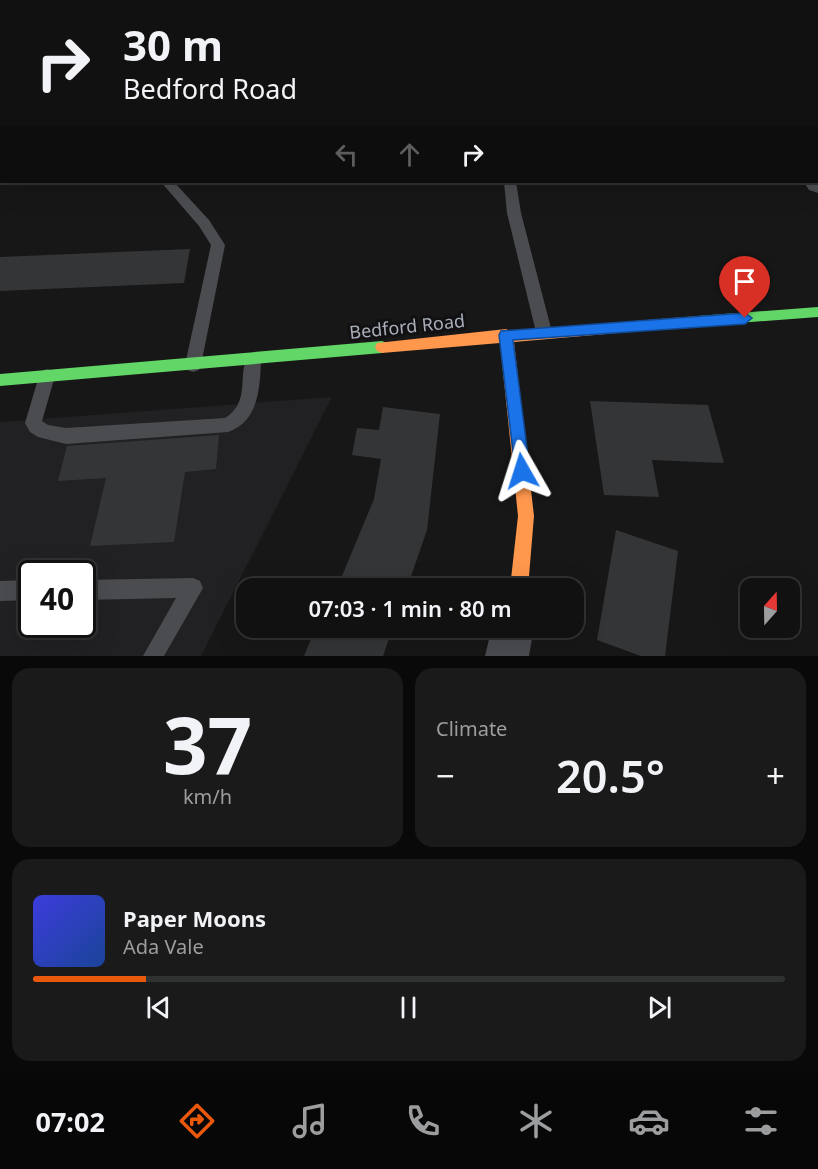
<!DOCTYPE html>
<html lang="en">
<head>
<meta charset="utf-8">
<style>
	body { margin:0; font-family:"Noto Sans",sans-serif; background:#1a1a1a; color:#f1f3f6; height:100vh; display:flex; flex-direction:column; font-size:22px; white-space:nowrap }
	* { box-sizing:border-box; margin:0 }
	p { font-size:20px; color:#9c9d9f }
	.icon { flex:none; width:33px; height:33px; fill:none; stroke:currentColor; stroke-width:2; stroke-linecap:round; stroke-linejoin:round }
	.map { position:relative; height:656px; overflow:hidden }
	.panel { display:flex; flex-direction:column; gap:12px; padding:12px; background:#090909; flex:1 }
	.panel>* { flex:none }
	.hud { position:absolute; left:0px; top:0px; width:819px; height:183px; box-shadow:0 6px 24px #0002,0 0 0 2px #303131; background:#111; color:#f1f3f6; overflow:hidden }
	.needle { width:39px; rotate:20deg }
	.tools { position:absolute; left:740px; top:578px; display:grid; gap:12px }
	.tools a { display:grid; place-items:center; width:60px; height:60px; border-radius:12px; background:#111; box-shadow:0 6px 24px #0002,0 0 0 2px #303131; font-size:30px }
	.speed { position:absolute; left:18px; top:560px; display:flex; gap:12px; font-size:30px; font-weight:700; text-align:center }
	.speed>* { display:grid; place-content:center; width:78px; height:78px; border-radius:50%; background:#111; box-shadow:0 6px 24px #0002,0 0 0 2px #303131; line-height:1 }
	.speed .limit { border:3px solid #111; border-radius:9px; background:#fff; color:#111 }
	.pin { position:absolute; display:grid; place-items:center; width:51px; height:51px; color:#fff; margin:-62px -26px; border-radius:50% 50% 50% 0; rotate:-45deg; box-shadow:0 0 6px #0007 }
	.pin .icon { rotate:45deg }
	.me { position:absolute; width:66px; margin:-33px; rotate:354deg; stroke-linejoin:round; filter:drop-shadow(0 0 4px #0008) }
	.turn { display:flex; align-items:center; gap:21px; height:126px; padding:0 24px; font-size:27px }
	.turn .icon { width:78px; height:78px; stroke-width:2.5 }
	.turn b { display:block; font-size:42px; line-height:51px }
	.lanes { display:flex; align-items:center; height:57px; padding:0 24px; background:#0003; justify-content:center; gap:30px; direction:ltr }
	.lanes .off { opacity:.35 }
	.big { font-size:45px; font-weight:600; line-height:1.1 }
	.panel .card { flex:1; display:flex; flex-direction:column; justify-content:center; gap:9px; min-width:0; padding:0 21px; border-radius:18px; background:#1a1a1a }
	.panel .dial { align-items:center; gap:0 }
	.dial b { font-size:78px; line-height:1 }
	.song { display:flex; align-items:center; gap:18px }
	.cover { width:72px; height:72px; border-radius:9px; background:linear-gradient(135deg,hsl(240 70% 55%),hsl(220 70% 35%)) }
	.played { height:6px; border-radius:3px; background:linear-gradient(90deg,#ea580c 15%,#303131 15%) }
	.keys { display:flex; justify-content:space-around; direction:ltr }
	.heat { display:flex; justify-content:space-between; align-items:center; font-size:33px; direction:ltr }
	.panel .tiles { flex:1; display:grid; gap:12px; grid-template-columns:1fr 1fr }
	.card:last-child { grid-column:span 2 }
	.trip { position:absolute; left:236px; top:578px; width:348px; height:60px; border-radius:18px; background:#111; box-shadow:0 6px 24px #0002,0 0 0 2px #303131; font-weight:600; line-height:60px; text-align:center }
	.menu { display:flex; height:96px; justify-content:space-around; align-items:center; background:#070707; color:#9c9d9f }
	.menu .icon { width:42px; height:42px }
	.menu .selected { color:#ea580c }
	.menu b { font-size:27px; color:#f1f3f6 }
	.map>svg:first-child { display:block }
	.built { fill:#212124; fill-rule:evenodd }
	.building { fill:#343537 }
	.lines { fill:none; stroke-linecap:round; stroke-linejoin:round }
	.lane { fill:#4b4c50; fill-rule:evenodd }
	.street { fill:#4b4c50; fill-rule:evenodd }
	.fast { fill:#63d668; fill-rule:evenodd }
	.slow { fill:#ff974d; fill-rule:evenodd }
	.route { fill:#1a73e8; stroke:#114b97; stroke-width:1.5 }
	.labels { text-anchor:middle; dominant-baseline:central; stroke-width:6; stroke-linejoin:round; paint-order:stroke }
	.street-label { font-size:18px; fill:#a8adb8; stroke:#111113 }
</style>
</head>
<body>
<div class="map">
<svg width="818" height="656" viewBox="0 0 818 656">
	<rect width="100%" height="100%" fill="#171717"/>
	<path class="built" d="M0,0h243l-241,2 -2,127z
		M332,397l-131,259h-201v-234zM32,573h50v51h-50z"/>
	<path class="building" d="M190,249l-6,34 -184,8v-34z
		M590,401l118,4 16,58 -72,-3 7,37 -55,-2z
		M383,407l57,7 -13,116 -20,58h-70l37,-89 7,-40 -29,-4 5,-27 22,2z
		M219,435l-3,34 -31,3 -11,70 -84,4 16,-68 -48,3 9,-35z
		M616,530l62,21 -13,105h-24l-44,-16z
		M316,627h77l-10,29h-79z"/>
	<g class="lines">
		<path class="lane" d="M72,0h11l1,2h-11z
			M272,0h10l-11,2z
			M745,0h10l1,2h-10z
			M0,10h2v7l-2,-1z
			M0,83h2v7h-2z
			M161,182h13l35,38 16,25 -24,120 -2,5 -6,2 -6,-2 -2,-5 26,-120 -12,-19z
			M504,182h12l5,31 31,119 -3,4h-10l-3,-4 -29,-119z
			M253,353l5,1 3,5c-1,29 -2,62 -33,73l-162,12 -28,-7 -8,-5 -5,-9 14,-47 2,-5 6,-2 6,2 2,5 -13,45 6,4 18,3 159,-10c26,-16 12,-42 23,-64z
			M193,578l7,3 3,7 -39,68h-21l33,-58 -94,2v-20z
			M32,580v20l-32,1v-20z"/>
		<path class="street" d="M701,0h20v2h-20z
			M818,173v20l-9,-3 -5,-8h14z
			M492,627h42l-5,29h-44z"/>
		<path class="fast" d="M818,307v10l-120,9 -5,-1 -2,-4 2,-4 5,-1z
			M382,341l5,2 2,4 -2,4 -5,2 -382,33v-12z"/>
		<path class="slow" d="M698,316l5,1 2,4 -2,4 -5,1 -184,16 20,174 -6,72h-18l8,-72 -18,-173 -118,10 -5,-2 -2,-4 2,-4 129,-14 4,2z"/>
	</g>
	<path class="route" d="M745,313l7,5 -7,6 -232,16 17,131 -3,6 -5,2 -6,-2 -17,-142 2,-4z"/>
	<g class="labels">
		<g class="street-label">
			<text transform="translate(407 326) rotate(-6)">Bedford Road</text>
		</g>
	</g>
</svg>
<div class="tools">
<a><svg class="needle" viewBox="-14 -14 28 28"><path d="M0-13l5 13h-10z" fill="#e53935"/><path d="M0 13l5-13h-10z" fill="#9c9d9f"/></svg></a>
</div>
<div class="speed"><div class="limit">40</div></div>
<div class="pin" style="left:745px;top:318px;background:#d93025"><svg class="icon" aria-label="arrive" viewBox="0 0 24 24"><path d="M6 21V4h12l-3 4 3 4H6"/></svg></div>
<svg class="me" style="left:522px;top:471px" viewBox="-20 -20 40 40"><path d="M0-17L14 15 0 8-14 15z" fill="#1a73e8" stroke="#fff" stroke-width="4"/></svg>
<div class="trip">07:03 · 1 min · 80 m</div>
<div class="hud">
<div class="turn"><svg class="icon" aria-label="right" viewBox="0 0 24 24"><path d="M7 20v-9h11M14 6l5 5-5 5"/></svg><div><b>30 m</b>Bedford Road</div></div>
<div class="lanes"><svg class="icon off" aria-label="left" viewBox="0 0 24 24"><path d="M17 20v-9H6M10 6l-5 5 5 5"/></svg><svg class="icon off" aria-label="ahead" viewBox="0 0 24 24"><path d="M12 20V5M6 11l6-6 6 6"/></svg><svg class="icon" aria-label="right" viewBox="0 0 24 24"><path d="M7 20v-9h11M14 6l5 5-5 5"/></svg></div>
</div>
</div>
<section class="panel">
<div class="tiles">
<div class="card dial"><b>37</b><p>km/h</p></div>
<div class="card"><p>Climate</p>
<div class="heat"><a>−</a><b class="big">20.5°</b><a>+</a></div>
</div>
<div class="card">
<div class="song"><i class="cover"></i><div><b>Paper Moons</b><p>Ada Vale</p></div></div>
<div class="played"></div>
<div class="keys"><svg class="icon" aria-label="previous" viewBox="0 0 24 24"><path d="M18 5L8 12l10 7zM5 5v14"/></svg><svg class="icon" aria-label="pause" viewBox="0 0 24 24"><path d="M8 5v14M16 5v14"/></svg><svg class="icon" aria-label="next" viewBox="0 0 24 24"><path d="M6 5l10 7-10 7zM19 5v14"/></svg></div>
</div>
</div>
</section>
<nav class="menu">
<b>07:02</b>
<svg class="icon selected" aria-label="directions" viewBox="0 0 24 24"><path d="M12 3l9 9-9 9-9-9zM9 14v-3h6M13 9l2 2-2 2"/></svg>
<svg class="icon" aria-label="music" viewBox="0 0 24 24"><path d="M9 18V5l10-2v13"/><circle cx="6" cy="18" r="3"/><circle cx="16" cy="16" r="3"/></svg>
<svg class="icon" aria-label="phone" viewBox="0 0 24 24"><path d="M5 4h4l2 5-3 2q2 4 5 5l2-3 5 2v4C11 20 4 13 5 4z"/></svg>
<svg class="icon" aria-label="climate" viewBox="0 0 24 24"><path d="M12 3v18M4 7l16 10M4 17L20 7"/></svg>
<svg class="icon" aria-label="car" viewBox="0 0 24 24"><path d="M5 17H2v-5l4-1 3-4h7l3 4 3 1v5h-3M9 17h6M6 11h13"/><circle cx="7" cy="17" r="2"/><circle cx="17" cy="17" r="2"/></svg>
<svg class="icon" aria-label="filters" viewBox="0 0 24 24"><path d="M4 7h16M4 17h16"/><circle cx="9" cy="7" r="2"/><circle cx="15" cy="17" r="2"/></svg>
</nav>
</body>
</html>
